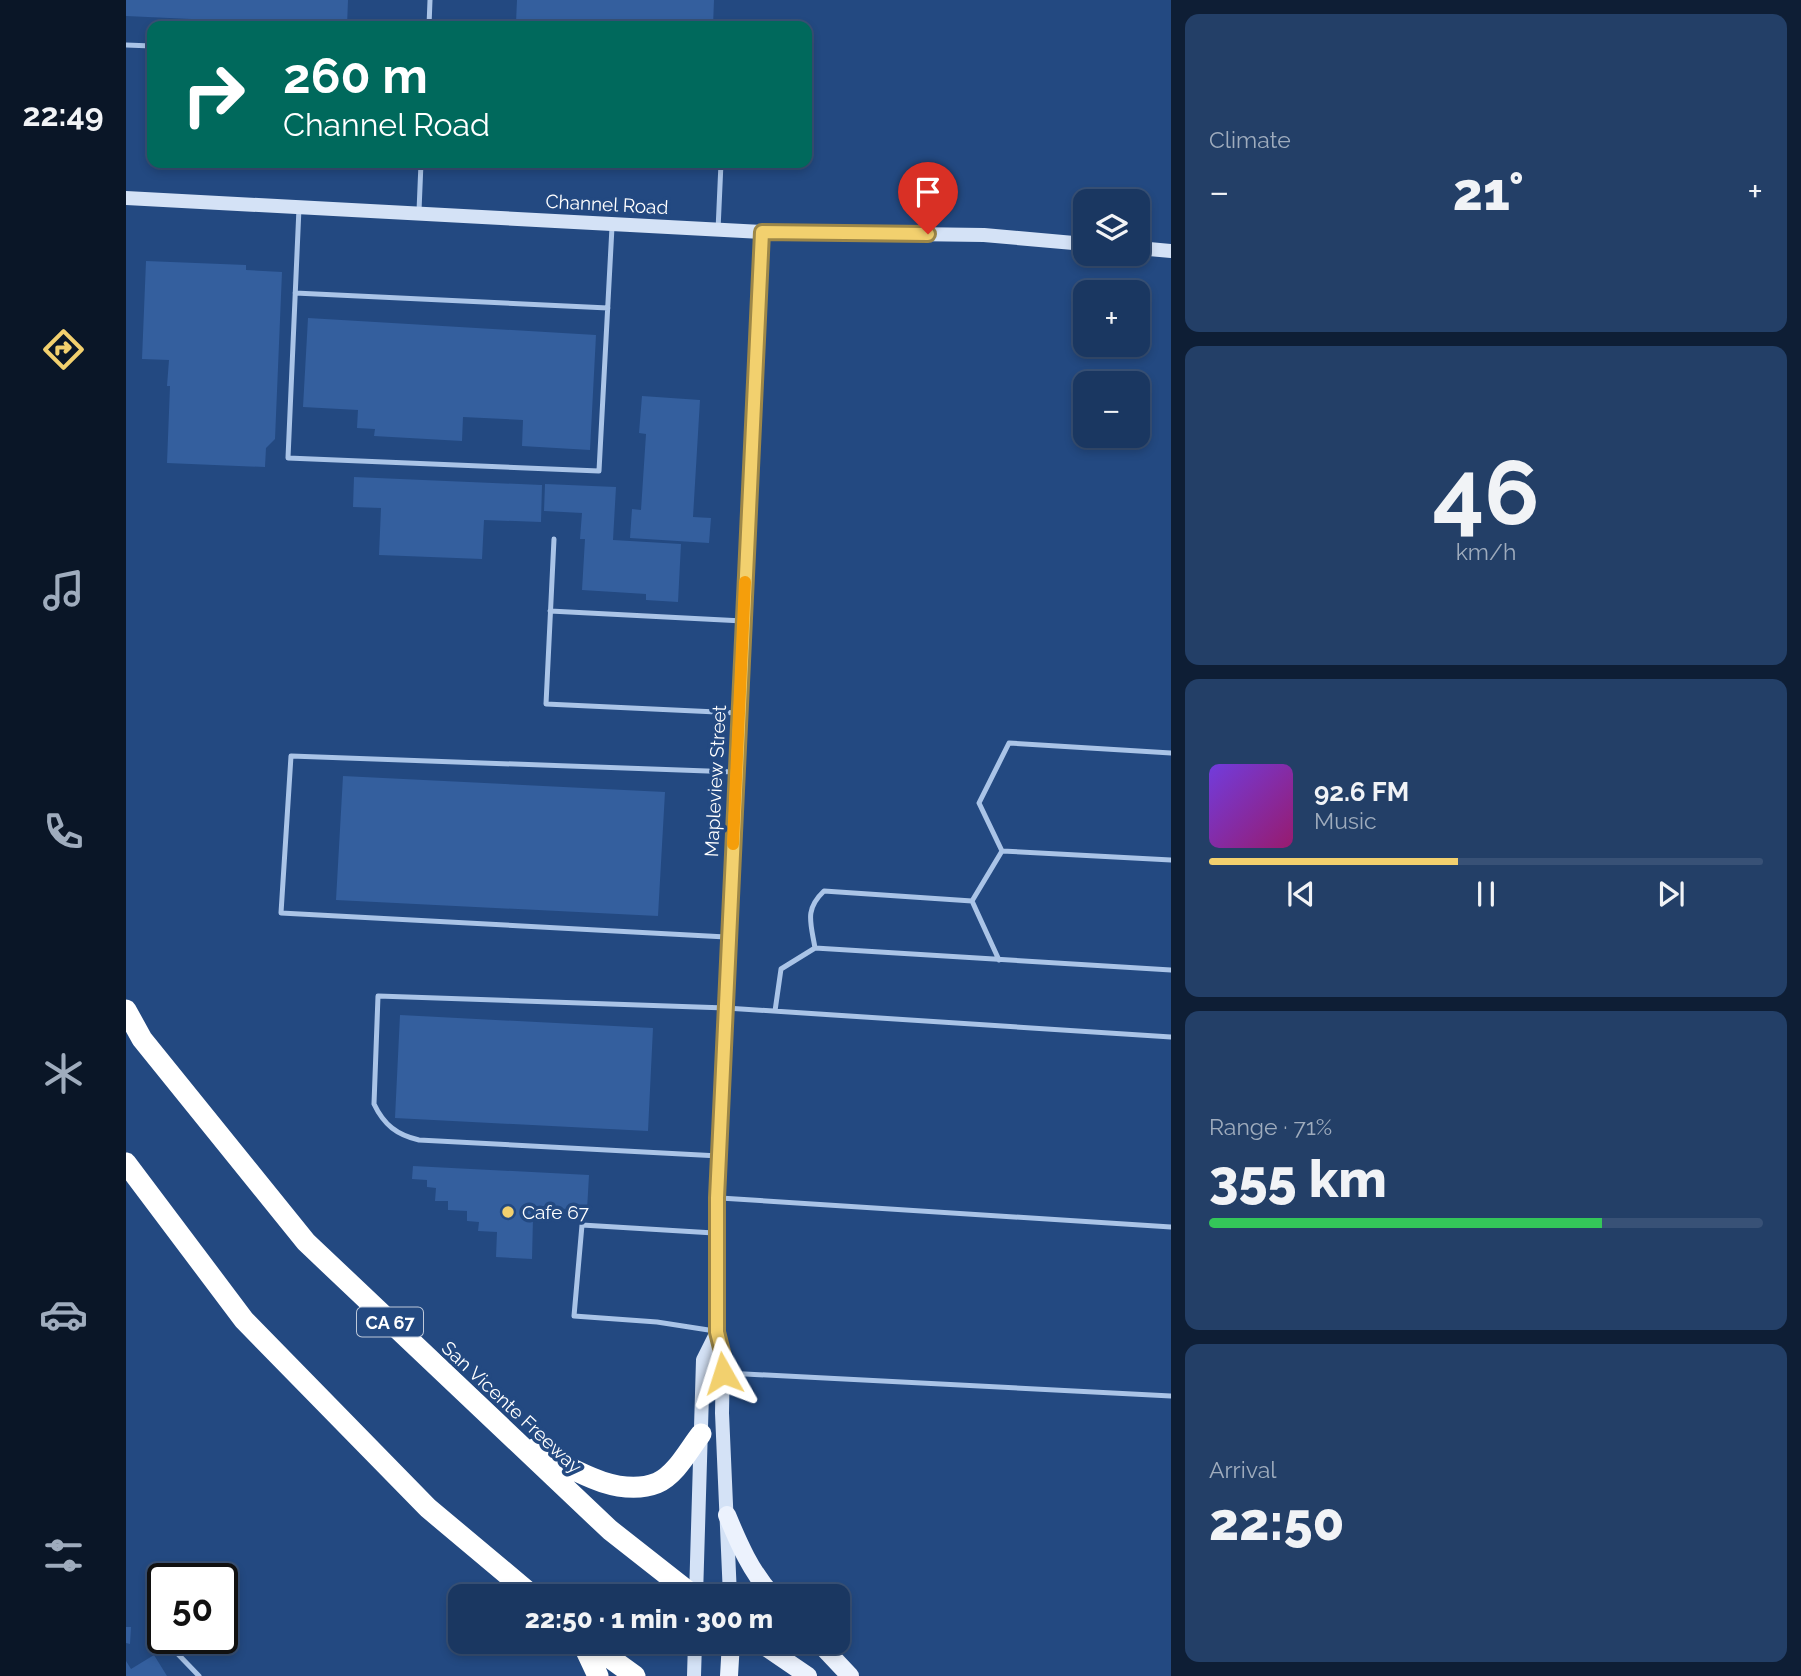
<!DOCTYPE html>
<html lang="en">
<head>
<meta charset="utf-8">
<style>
	body { margin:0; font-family:Raleway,sans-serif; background:#233f67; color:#f1f3f6; height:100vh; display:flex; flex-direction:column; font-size:26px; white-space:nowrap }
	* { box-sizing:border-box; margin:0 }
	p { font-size:23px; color:#9facbd }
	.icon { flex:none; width:38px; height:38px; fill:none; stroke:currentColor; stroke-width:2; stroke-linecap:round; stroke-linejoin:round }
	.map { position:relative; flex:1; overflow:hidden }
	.drawer { display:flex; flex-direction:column; gap:14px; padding:14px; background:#0e1e35; width:630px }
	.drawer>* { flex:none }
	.banner { position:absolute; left:21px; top:21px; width:665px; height:147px; border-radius:14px; box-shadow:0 4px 10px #0003,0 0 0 2px #385176; background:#00695c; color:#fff; overflow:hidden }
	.controls { position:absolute; left:947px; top:189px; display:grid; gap:14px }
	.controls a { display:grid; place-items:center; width:77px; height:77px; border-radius:14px; background:#1a3761; box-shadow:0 4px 10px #0003,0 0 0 2px #385176; font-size:35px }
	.speed { position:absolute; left:21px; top:1563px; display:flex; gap:14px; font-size:35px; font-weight:700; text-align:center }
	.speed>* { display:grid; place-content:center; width:91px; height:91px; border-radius:50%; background:#1a3761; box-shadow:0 4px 10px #0003,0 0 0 2px #385176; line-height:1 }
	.speed .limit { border:4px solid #111; border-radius:10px; background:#fff; color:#111 }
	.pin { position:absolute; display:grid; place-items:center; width:60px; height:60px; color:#fff; margin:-72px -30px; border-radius:50% 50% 50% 0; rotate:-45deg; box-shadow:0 0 7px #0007 }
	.pin .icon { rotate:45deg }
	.me { position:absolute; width:77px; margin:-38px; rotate:354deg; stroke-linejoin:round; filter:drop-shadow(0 0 5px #0008) }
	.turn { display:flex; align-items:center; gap:24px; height:147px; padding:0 21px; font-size:32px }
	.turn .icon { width:91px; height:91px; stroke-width:2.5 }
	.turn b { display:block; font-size:49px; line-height:60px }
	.big { font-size:52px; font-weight:800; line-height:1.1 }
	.drawer .card { flex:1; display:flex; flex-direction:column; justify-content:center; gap:10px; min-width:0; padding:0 24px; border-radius:14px; background:#233f67 }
	.drawer .dial { align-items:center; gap:0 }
	.dial b { font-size:91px; line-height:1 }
	.song { display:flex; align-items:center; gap:21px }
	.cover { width:84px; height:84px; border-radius:10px; background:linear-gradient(135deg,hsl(260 70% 55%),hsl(320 70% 35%)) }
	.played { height:7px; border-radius:4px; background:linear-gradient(90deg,#f2d06e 45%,#385176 45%) }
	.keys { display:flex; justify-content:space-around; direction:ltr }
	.heat { display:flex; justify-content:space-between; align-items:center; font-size:38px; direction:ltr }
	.charge { height:10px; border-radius:5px; background:linear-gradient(90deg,#34c759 71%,#385176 0) }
	.trip { position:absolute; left:322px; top:1584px; width:402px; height:70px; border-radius:14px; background:#1a3761; box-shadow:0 4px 10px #0003,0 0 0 2px #385176; font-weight:800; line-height:70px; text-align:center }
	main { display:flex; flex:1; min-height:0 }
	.menu { display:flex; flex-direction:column; width:126px; justify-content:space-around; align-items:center; background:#0a1627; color:#9facbd }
	.menu .icon { width:49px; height:49px }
	.menu .selected { color:#f2d06e }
	.menu b { font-size:32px; color:#f1f3f6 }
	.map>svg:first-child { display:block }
	.building { fill:#345f9e }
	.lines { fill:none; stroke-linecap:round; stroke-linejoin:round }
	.lane { stroke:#aac4e7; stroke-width:5 }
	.secondary { stroke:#d4e2f6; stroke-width:14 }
	.primary { stroke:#ecf2fd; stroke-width:18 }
	.highway { stroke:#fff; stroke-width:21 }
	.route-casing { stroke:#9d8748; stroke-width:18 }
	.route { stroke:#f2d06e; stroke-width:12 }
	.slow { stroke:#f59e0b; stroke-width:12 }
	.poi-dot { fill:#f2d06e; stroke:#234981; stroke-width:2.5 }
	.labels { text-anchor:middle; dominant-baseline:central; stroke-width:7; stroke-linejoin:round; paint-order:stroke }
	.shield { fill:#234981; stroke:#bdc8d9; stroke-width:2 }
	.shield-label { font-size:18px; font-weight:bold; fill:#fff }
	.street-label { font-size:19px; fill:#fff; stroke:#234981 }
	.poi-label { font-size:19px; fill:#fff; stroke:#234981; text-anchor:start }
</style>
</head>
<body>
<main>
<nav class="menu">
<b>22:49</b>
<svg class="icon selected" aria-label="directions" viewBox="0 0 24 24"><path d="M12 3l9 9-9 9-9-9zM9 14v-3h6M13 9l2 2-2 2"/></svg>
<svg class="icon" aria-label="music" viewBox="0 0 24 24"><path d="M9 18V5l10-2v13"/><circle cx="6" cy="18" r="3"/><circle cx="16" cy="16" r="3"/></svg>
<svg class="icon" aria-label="phone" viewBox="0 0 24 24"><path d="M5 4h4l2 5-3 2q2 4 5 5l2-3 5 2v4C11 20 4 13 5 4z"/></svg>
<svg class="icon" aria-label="climate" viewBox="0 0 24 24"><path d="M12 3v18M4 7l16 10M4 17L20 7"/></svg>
<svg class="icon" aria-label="car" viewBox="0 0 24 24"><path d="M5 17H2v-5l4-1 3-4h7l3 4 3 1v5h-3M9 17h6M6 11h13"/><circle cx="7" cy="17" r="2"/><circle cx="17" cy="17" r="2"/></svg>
<svg class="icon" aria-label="filters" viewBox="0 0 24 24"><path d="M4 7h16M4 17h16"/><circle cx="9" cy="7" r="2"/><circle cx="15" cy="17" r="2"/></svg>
</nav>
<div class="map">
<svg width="1045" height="1676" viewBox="0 0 1045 1676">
	<rect width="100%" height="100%" fill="#234981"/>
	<path class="building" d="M0,0h222l-1,26 -221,-10z
		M391,0h197l-1,26h-172v-2l-25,-1z
		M20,261l100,4v5l36,2 -7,167 -9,9 -1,19 -98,-4 3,-77h-3l2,-26 -27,-1z
		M182,318l288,17 -6,115 -68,-4 1,-26 -60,-3 -1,24 -88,-5 1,-7 -18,-1 1,-18 -55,-3z
		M516,396l58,4 -7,117 18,1 -2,25 -79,-5 2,-29 9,1 5,-76 -7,-1z
		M228,477l188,8 -1,37 -57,-2 -2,39 -103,-4 2,-47 -28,-1z
		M419,484l71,3 -3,53 68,4 -3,58 -32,-2v-6l-64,-4 3,-51h-5l2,-26 -38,-2z
		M217,776l322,16 -7,124 -322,-16z
		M274,1015l253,13 -5,103 -253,-13z
		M287,1166l176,9 -2,35 -39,-2v5l-7,5h-8l-1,41 -36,-2 1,-25 -19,-1 1,-9 -12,-1v-10l-19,-1v-9h-13l1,-13 -9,-1v-7l-15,-1z
		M0,1627h5l-1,17 -4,-1z
		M28,1655l13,21h-41v-15l5,8z"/>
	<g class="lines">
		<path class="lane" d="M303,26l1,-26
			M0,45l26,1
			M173,208l-11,250 311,13 13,-244
			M293,211l2,-48
			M592,230l3,-67
			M169,293l313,15
			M428,539l-8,165 192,9
			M424,611l193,10
			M876,851l-23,-48 30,-60 162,10
			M600,937l-445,-24 10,-157 444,16
			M689,948c-4,-25 -11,-38 9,-57l148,10
			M873,960l-27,-59 30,-50 169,9
			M649,1011l6,-42 34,-21 356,22
			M593,1156l-300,-16c-22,-5 -35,-15 -45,-36l4,-108 348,12 445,29
			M594,1198l451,29
			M588,1233l-132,-8 -8,91 83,6 58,9
			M600,1373l445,23
			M29,1597l2,26 6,9
			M41,1638l7,12 25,26"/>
		<path class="secondary" d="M0,198l636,34 222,3 101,9
			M1012,248l33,3
			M570,1596l7,-236 14,-28
			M604,1596l-8,-183 1,-57 -6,-24v-135l45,-965
			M568,1676l1,-34"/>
		<path class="primary" d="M601,1515c12,29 24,57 46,81
			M632,1642l50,34
			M692,1642l32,34
			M603,1676l2,-34"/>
		<path class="highway" d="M0,1010l16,29 164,203 304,288 84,66
			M0,1163l118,157 184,188 105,88
			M408,1449c35,18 83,50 123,34 19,-8 32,-34 44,-49
			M456,1642l16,34
			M462,1642l47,34"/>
	</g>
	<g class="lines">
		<defs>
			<path id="route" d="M597,1373v-17l-6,-24v-134l45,-966 166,2"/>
		</defs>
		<use href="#route" class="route-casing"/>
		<use href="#route" class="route"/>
		<path class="slow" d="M607,844l12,-262"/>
	</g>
	<circle class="poi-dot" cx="382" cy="1212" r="7"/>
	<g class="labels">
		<rect class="shield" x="231" y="1307.5" width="66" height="29" rx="5"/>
		<g class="shield-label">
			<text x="264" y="1322">CA 67</text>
		</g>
		<g class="street-label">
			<text transform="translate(481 204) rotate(3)">Channel Road</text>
			<text transform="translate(589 781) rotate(-87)">Mapleview Street</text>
			<text transform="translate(386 1407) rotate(43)">San Vicente Freeway</text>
		</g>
		<g class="poi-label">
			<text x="396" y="1212">Cafe 67</text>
		</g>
	</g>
</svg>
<div class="controls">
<a><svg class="icon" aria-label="layers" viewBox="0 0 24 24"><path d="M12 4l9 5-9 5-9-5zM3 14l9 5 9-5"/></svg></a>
<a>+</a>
<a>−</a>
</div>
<div class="speed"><div class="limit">50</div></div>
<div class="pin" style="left:802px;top:234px;background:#d93025"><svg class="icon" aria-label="arrive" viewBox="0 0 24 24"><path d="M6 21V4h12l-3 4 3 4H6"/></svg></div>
<svg class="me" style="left:597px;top:1373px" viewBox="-20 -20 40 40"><path d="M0-17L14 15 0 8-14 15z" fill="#f2d06e" stroke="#fff" stroke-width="4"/></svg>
<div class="trip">22:50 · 1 min · 300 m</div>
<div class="banner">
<div class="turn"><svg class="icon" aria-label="right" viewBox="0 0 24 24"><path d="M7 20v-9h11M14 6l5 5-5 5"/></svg><div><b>260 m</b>Channel Road</div></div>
</div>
</div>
<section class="drawer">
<div class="card"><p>Climate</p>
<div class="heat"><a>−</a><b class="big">21°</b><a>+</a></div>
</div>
<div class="card dial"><b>46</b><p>km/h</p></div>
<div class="card">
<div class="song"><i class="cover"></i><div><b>92.6 FM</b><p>Music</p></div></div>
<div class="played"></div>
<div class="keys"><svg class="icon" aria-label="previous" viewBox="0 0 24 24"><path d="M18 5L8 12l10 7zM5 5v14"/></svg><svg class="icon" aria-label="pause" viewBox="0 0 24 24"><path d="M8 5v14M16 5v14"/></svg><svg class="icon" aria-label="next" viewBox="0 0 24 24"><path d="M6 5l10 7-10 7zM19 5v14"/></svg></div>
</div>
<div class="card"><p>Range · 71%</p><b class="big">355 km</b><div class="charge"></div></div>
<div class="card"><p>Arrival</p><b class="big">22:50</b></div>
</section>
</main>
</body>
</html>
